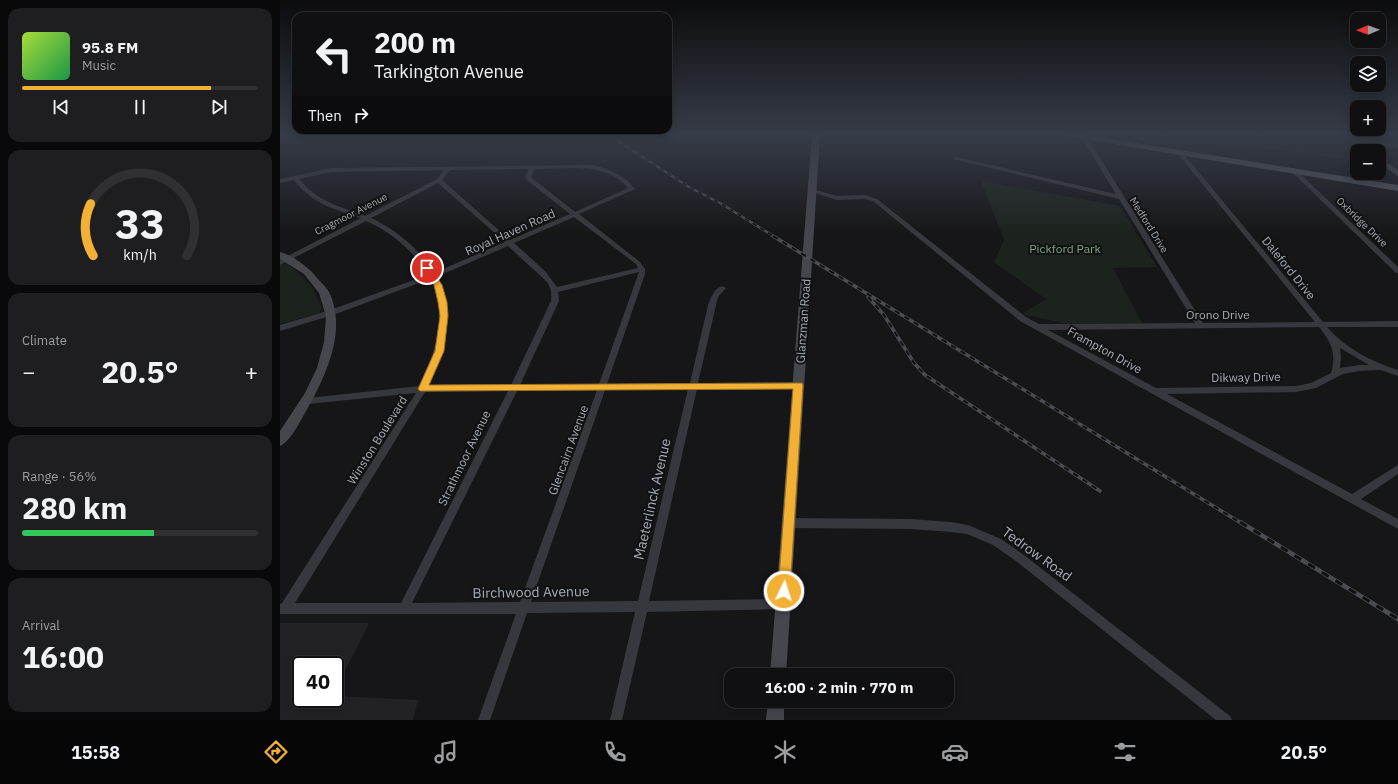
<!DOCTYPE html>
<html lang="en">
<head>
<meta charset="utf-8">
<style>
	body { margin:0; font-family:"IBM Plex Sans",sans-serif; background:#1e1e20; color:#f1f3f6; height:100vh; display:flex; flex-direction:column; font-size:15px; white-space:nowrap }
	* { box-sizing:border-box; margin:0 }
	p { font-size:13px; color:#9c9d9f }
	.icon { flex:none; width:22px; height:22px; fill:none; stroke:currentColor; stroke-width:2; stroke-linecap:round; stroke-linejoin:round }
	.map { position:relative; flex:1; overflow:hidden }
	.details { display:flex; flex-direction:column; gap:8px; padding:8px; background:#09090a; width:280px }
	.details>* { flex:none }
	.hud { position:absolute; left:12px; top:12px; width:380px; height:122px; border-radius:12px; box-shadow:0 2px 10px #0003,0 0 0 1px #303032; background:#101012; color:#f1f3f6; overflow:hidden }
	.needle { width:26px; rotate:269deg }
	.fabs { position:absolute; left:1070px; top:12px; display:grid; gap:8px }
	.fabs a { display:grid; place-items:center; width:36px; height:36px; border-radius:8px; background:#101012; box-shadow:0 2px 10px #0003,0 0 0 1px #303032; font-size:20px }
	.speed { position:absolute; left:12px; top:656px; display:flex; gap:8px; font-size:20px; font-weight:700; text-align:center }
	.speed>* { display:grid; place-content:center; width:52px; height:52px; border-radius:50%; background:#101012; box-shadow:0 2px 10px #0003,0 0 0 1px #303032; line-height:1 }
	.speed .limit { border:2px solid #111; border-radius:6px; background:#fff; color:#111 }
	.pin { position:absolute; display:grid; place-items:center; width:34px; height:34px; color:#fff; margin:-17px; border:2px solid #fff; border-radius:50%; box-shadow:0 1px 4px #0007 }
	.me { position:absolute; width:44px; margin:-22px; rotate:4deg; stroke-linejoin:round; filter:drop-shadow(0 0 3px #0008) }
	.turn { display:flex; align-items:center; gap:14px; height:84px; padding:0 16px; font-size:18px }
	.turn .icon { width:52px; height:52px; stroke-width:2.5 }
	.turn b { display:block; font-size:28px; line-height:34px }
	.then { display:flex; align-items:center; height:38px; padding:0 16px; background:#0003; gap:8px; font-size:15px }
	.big { font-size:30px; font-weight:700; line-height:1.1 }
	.details .tile { flex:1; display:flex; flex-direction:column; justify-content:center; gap:6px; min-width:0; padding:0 14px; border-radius:12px; background:#1e1e20 }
	.details .dial { align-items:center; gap:0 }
	.dial svg { height:104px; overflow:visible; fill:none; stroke:#303032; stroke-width:7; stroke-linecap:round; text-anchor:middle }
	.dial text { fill:#f1f3f6; stroke:none }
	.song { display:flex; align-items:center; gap:12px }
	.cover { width:48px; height:48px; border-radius:6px; background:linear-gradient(135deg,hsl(80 70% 55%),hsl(140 70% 35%)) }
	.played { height:4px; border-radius:2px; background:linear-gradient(90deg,#f2b134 80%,#303032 80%) }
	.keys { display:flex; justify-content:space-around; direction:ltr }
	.heat { display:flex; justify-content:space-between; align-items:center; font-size:22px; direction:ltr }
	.charge { height:6px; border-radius:3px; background:linear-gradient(90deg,#34c759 56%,#303032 0) }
	.trip { position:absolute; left:444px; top:668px; width:230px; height:40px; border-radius:12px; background:#101012; box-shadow:0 2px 10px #0003,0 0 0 1px #303032; font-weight:700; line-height:40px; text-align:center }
	.dock { display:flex; height:64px; justify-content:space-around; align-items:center; background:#060607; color:#9c9d9f }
	.dock .icon { width:28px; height:28px }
	.dock .on { color:#f2b134 }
	.dock b { font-size:18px; color:#f1f3f6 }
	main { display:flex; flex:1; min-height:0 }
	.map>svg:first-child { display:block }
	.built { fill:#222225 }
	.green { fill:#1c231d }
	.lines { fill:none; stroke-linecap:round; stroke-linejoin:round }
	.street { fill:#37383d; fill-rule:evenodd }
	.secondary { fill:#45474d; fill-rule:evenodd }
	.primary { fill:#53555c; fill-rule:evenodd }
	.rail-far2-casing { stroke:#4a4c52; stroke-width:2.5 }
	.rail-far1-casing { stroke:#4a4c52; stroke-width:3.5 }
	.rail-casing { stroke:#4a4c52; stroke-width:4.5 }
	.rail-far2 { stroke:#111113; stroke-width:1.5; stroke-dasharray:4.5; stroke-linecap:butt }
	.rail-far1 { stroke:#111113; stroke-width:2; stroke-dasharray:5.5; stroke-linecap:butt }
	.rail { stroke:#111113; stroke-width:3; stroke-dasharray:8; stroke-linecap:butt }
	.route { fill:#f2b134; stroke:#9d7322 }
	.labels { text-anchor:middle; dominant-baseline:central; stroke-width:4; stroke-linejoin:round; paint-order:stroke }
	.far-street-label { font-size:10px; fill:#a8adb8; stroke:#111113 }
	.street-label { font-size:12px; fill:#a8adb8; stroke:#111113 }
	.park-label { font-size:12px; fill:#7fa381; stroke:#111113 }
	.near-street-label { font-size:14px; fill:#a8adb8; stroke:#111113 }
</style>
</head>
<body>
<main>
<section class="details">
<div class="tile">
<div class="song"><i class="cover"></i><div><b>95.8 FM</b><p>Music</p></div></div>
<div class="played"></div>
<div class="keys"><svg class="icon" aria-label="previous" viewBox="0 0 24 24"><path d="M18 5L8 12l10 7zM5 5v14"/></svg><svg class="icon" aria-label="pause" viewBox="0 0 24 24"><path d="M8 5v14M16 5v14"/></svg><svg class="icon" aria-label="next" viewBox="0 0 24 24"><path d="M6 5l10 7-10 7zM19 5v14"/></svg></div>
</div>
<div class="tile dial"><svg viewBox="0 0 100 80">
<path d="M14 69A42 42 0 1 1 86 69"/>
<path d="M14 69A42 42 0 0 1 12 29" stroke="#f2b134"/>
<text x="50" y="56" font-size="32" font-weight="700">33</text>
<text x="50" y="72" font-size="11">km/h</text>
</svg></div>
<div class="tile"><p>Climate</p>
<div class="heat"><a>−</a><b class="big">20.5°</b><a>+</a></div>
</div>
<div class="tile"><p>Range · 56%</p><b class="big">280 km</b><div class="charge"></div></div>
<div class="tile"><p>Arrival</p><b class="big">16:00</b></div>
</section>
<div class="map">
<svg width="1118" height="720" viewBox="0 0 1118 720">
	<rect width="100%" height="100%" fill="#161618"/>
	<path class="built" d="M341,134h185l-1,6 -172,1z
		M0,623h89l-34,68v-26h-34v34h34v-3l83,4 -5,20h-133z"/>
	<path class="green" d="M178,134h143l11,8h-187z
		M788,134l110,5 93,7 86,12v3l-83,-12 -179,-12 -78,4 -198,4v-4l239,-4z
		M701,181l139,25 37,61 -44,1 29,55h-78l-42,-9 24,-15 -52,-37 10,-22z
		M7,263l23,21 12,24 -3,5 -39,11v-59z"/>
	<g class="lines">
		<path class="street" d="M799,134h6l118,189 112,-1 -137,-168v-2h4l141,170 75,-1v6h-71c18,21 45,35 71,43v6l-17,-6 -22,1 -16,3 -27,14 -20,4 -129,2 185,100 46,-29v9l-37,25 37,20v10l-378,-208 -147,-120 -8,-2 -28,1 -28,-9 3,-2 25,7 28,-1 12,4 149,118 13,7 156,-1 -76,-124 -166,-40 3,-2 160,37zM1039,327c12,15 18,26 12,46l-20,10 -15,3 -140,2 -108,-58zM1060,348l29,17h-10l-19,3 1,-11z
			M882,134h6l1,2 -5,1z
			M973,134h6l2,2 -5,1z
			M1076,138l42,6v4l-44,-7v-2z
			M311,165c17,3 33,10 44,24l-56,25 61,48 5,7v5l-38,110 83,-1 18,-78c3,-8 6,-16 14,-19l4,2 -8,9 -2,8 -18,78 100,-1 3,1 1,2 -1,2 -3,1 -101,1 -48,212 134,-2 4,1 2,4 -2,4 -4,1 -136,3 -25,108h-12l25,-108 -108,1 -37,107h-12l38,-106h-236v-10l2,-1 134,-210 -108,11 -3,-1 -1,-2 1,-2 3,-1 112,-12c14,-33 30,-72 10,-107l-97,36 -53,16v-6l47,-14 101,-36c-13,-23 -38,-44 -62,-54l-86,44v-5l81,-42c-29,-10 -47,-13 -67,-38l-14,3v-4l51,-11zM249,169l-4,7 2,4 43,34 -60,26 -68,-60 8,-10zM255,169c31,0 71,-8 93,19l-53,24 -43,-34 -1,-2zM164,170l-7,9 -72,37c-26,-10 -47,-14 -66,-37l32,-7zM158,183l67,59 -71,31c-14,-24 -39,-44 -63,-55zM294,217l62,47 2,4 -81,19 -12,-16 -31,-28zM228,246l38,35c5,6 6,12 5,20l-40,84 -82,1c14,-35 28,-73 7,-109zM359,272l-40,112 -79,1 39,-84 -1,-9zM408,389l-50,212 -107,1 74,-212zM317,390l-77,212 -108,1 105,-212zM228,391l-107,212h-106l130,-211z
			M1014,169l2,1 102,97v6h-2l-104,-101 -1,-1z
			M509,518l122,1 40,3 17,3 33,14 23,16 206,161 2,4h-16l-200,-159 -23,-16 -26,-11 -16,-2 -40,-3 -122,-1 -4,-2 -1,-3 1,-3z"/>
		<path class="secondary" d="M0,134h7l-7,4z
			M532,134h8l-34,541h-16z
			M1064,134h8l21,17h-9z
			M1099,157l19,13v6l-19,-13z
			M0,252c12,3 30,16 37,26 4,4 9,9 12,14 19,39 -4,86 -24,121 -5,9 -16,30 -25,33v-15l25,-38 12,-25 7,-26 2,-26 -7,-23 -15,-19 -24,-15z
			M488,701h16v19h-18z"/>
		<path class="primary" d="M782,134h18l318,51v6l-332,-55z"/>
		<defs>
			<path id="rail-far2" d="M327,134l82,53 31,16 55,34"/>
			<path id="rail-far1" d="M493,236l468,287
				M588,297l16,18 30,48 11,12 175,116"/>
			<path id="rail" d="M960,522l158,97"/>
		</defs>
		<use href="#rail-far2" class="rail-far2-casing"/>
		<use href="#rail-far1" class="rail-far1-casing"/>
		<use href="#rail" class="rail-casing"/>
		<use href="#rail-far2" class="rail-far2"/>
		<use href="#rail-far1" class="rail-far1"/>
		<use href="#rail" class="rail"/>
	</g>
	<linearGradient id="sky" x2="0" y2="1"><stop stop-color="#0c0c0d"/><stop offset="0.57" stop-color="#363c48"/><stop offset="1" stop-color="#363c48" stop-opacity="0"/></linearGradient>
	<rect width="1118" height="235" fill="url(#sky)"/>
	<path class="route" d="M147,265l3,1 12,19 5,17 1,14 -4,35 -15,34 373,-2 1,2 -13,206 -2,4 -4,2 -4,-2 -2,-4 15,-202 -373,2 -2,-2 17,-38 5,-35 -2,-14 -4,-17 -11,-17z"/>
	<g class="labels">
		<g class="far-street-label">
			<text transform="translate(71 214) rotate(-27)">Cragmoor Avenue</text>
			<text transform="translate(1082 222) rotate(44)">Oxbridge Drive</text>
			<text transform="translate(869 225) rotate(58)">Medford Drive</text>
		</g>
		<g class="street-label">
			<text transform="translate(230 232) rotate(-24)">Royal Haven Road</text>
			<text transform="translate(1009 268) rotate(51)">Daleford Drive</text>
			<text x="938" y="314">Orono Drive</text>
			<text transform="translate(523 321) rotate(-86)">Glanzman Road</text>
			<text transform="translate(825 350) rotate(29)">Frampton Drive</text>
			<text transform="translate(966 377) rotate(-1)">Dikway Drive</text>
			<text transform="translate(97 440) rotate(-58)">Winston Boulevard</text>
			<text transform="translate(288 450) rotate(-70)">Glencairn Avenue</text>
			<text transform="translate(184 458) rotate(-64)">Strathmoor Avenue</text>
		</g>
		<g class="park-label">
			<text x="785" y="248">Pickford Park</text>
		</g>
		<g class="near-street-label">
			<text transform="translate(372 499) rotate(-77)">Maeterlinck Avenue</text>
			<text transform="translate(757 554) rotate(36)">Tedrow Road</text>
			<text transform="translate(251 592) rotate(-1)">Birchwood Avenue</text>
		</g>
	</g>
</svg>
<div class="fabs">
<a><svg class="needle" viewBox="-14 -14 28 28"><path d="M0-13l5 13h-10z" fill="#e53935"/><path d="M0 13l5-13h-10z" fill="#9c9d9f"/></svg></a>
<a><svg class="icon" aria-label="layers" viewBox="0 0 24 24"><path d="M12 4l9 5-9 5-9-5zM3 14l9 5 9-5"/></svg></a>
<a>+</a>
<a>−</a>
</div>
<div class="speed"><div class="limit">40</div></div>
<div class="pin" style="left:147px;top:268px;background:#d93025"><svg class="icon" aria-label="arrive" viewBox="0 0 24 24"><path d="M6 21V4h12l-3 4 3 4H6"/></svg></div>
<svg class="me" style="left:504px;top:591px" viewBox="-20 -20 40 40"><circle r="17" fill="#f2b134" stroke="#fff" stroke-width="3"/><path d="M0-11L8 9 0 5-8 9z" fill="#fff"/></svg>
<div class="trip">16:00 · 2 min · 770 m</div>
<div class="hud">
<div class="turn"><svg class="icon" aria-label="left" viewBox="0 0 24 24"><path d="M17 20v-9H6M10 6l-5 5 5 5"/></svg><div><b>200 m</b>Tarkington Avenue</div></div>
<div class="then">Then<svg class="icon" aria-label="right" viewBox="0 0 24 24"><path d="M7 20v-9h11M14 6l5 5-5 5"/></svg></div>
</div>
</div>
</main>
<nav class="dock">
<b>15:58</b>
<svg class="icon on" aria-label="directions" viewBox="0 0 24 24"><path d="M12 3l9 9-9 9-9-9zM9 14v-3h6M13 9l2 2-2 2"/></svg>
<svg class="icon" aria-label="music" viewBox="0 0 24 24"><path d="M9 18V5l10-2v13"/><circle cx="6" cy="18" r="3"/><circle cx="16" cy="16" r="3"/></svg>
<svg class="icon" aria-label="phone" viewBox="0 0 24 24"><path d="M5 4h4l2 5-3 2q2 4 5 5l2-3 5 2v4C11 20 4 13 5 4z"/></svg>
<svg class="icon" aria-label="climate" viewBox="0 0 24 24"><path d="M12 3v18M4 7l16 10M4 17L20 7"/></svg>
<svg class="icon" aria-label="car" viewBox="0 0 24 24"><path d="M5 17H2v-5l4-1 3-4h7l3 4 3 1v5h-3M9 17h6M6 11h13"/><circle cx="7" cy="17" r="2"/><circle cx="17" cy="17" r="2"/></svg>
<svg class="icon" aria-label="filters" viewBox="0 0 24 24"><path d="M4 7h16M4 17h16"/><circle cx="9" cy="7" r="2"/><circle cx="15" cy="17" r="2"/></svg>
<b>20.5°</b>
</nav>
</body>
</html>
